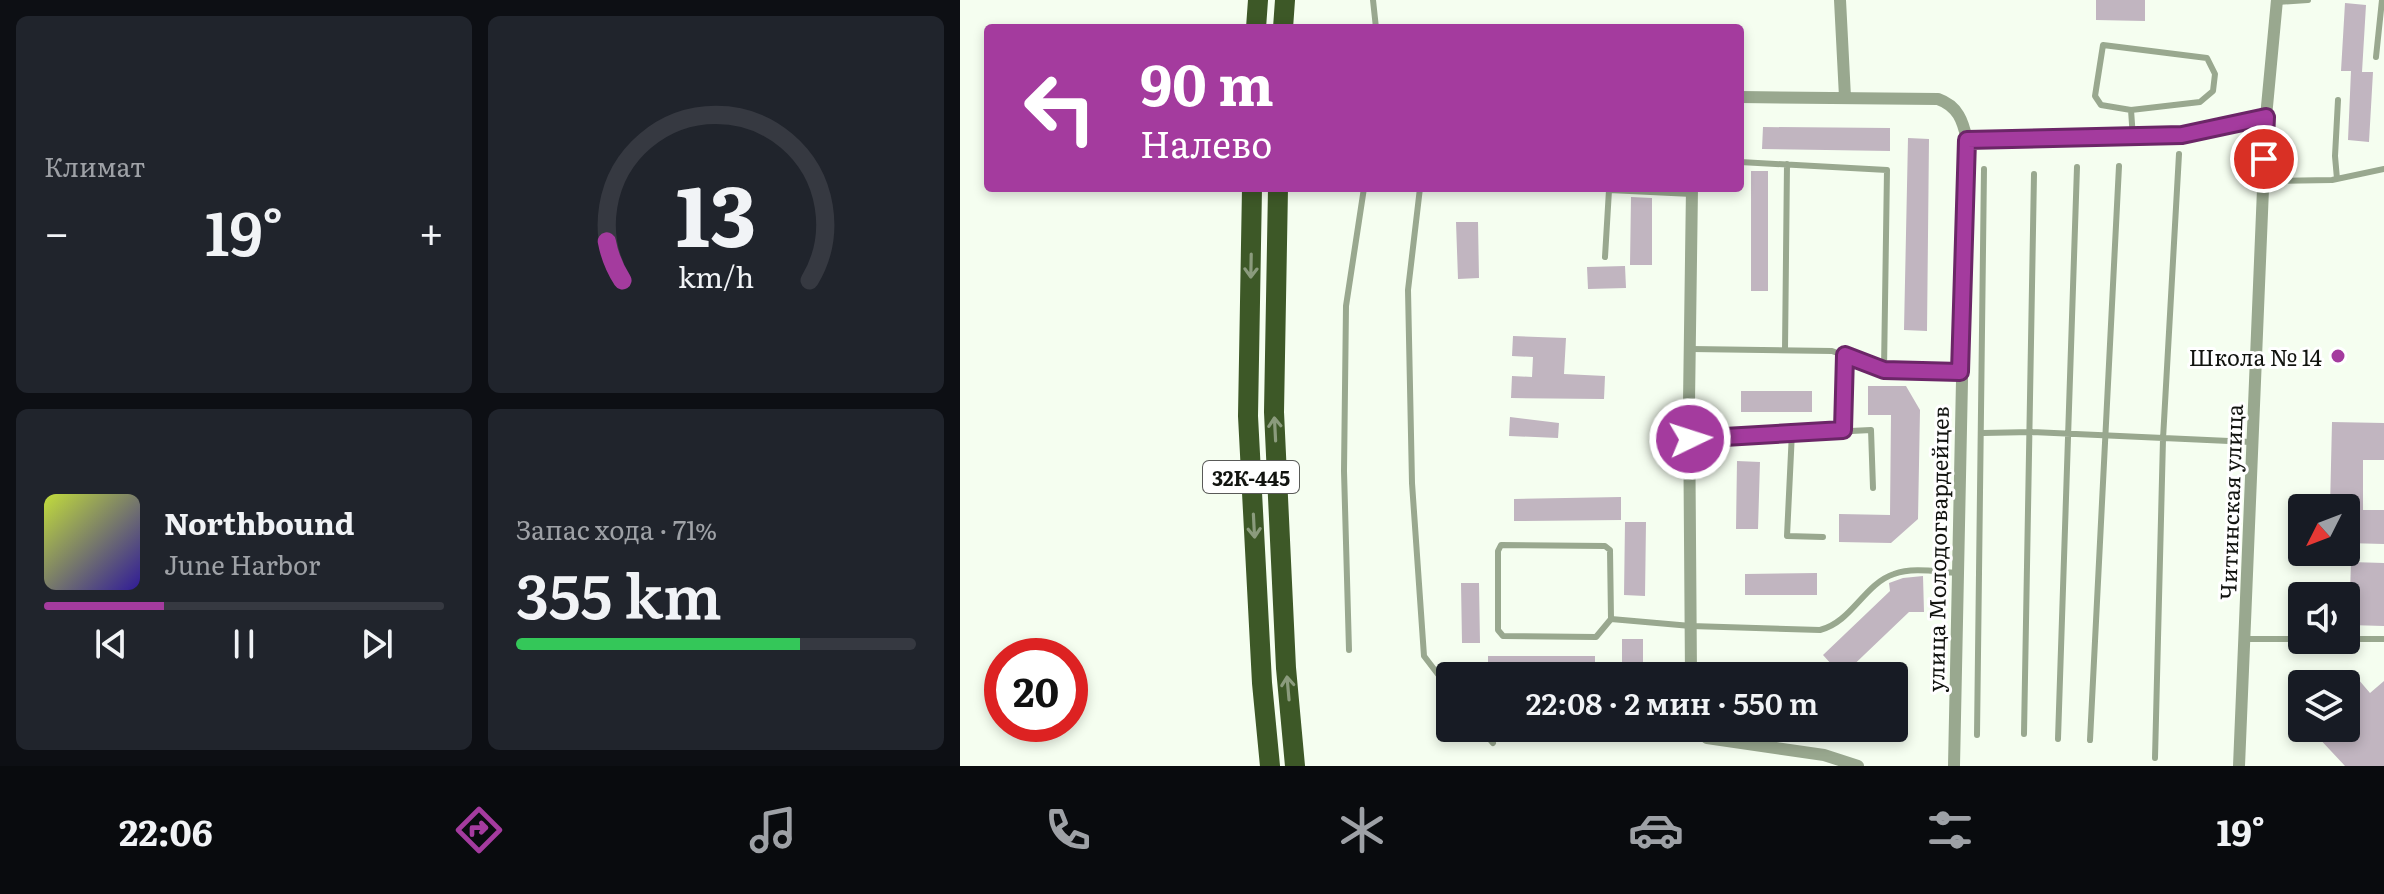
<!DOCTYPE html>
<html lang="ru">
<head>
<meta charset="utf-8">
<style>
	body { margin:0; font-family:Literata,serif; background:#20242c; color:#f1f3f6; height:100vh; display:flex; flex-direction:column; font-size:30px; white-space:nowrap }
	* { box-sizing:border-box; margin:0 }
	p { font-size:26px; color:#9ea1a6 }
	.icon { flex:none; width:44px; height:44px; fill:none; stroke:currentColor; stroke-width:2; stroke-linecap:round; stroke-linejoin:round }
	.map { position:relative; flex:1; overflow:hidden }
	.panel { display:flex; flex-direction:column; gap:16px; padding:16px; background:#0d0f14; width:960px }
	.panel>* { flex:none }
	.top-card { position:absolute; left:24px; top:24px; width:760px; height:168px; border-radius:8px; box-shadow:0 4px 12px #0003; background:#a43b9e; color:#fff; overflow:hidden }
	.needle { width:52px; rotate:228deg }
	.buttons { position:absolute; left:1328px; top:494px; display:grid; gap:16px }
	.buttons a { display:grid; place-items:center; width:72px; height:72px; border-radius:8px; background:#171b24; box-shadow:0 4px 12px #0003; font-size:40px }
	.speed { position:absolute; left:24px; top:638px; display:flex; gap:16px; font-size:40px; font-weight:700; text-align:center }
	.speed>* { display:grid; place-content:center; width:104px; height:104px; border-radius:50%; background:#171b24; box-shadow:0 4px 12px #0003; line-height:1 }
	.speed .limit { border:12px solid #d22; background:#fff; color:#111 }
	.pin { position:absolute; display:grid; place-items:center; width:68px; height:68px; color:#fff; margin:-34px; border:4px solid #fff; border-radius:50%; box-shadow:0 2px 8px #0007 }
	.me { position:absolute; width:88px; margin:-44px; rotate:86deg; stroke-linejoin:round; filter:drop-shadow(0 0 6px #0008) }
	.turn { display:flex; align-items:center; gap:28px; height:168px; padding:0 24px; font-size:36px }
	.turn .icon { width:104px; height:104px; stroke-width:2.5 }
	.turn b { display:block; font-size:56px; line-height:68px }
	.big { font-size:60px; font-weight:600; line-height:1.1 }
	.panel .widget { flex:1; display:flex; flex-direction:column; justify-content:center; gap:12px; min-width:0; padding:0 28px; border-radius:12px; background:#20242c }
	.panel .dial { align-items:center; gap:0 }
	.dial svg { height:208px; overflow:visible; fill:none; stroke:#363941; stroke-width:7; stroke-linecap:round; text-anchor:middle }
	.dial text { fill:#f1f3f6; stroke:none }
	.song { display:flex; align-items:center; gap:24px }
	.cover { width:96px; height:96px; border-radius:12px; background:linear-gradient(135deg,hsl(70 70% 55%),hsl(250 70% 35%)) }
	.played { height:8px; border-radius:4px; background:linear-gradient(90deg,#a43b9e 30%,#363941 30%) }
	.keys { display:flex; justify-content:space-around; direction:ltr }
	.heat { display:flex; justify-content:space-between; align-items:center; font-size:44px; direction:ltr }
	.charge { height:12px; border-radius:6px; background:linear-gradient(90deg,#34c759 71%,#363941 0) }
	.panel .tiles { flex:1; display:grid; gap:16px; grid-template-columns:repeat(2,1fr) }
	.trip { position:absolute; left:476px; top:662px; width:472px; height:80px; border-radius:8px; background:#171b24; box-shadow:0 4px 12px #0003; font-weight:600; line-height:80px; text-align:center }
	.tabs { display:flex; height:128px; justify-content:space-around; align-items:center; background:#090b0e; color:#9ea1a6 }
	.tabs .icon { width:56px; height:56px }
	.tabs .selected { color:#a43b9e }
	.tabs b { font-size:36px; color:#f1f3f6 }
	main { display:flex; flex:1; min-height:0 }
	.map>svg:first-child { display:block }
	.building { fill:#c1b5c0 }
	.lines { fill:none; stroke-linecap:round; stroke-linejoin:round }
	.service { stroke:#99a88f; stroke-width:6 }
	.minor { stroke:#99a88f; stroke-width:12 }
	.trunk { stroke:#3d5827; stroke-width:20 }
	.oneway { stroke:#8b9b7d }
	.route-casing { stroke:#6b2667; stroke-width:20 }
	.route { stroke:#a43b9e; stroke-width:14 }
	.poi-dot { fill:#a43b9e; stroke:#fff; stroke-width:3 }
	.labels { text-anchor:middle; dominant-baseline:central; stroke-width:6; stroke-linejoin:round; paint-order:stroke }
	.shield { fill:#fff; stroke:#595a58; stroke-width:2 }
	.shield-label { font-size:20px; font-weight:bold; fill:#121410 }
	.poi-label { font-size:22px; fill:#121410; stroke:#fff; text-anchor:end }
	.street-label { font-size:22px; fill:#121410; stroke:#fff }
</style>
</head>
<body>
<main>
<section class="panel">
<div class="tiles">
<div class="widget"><p>Климат</p>
<div class="heat"><a>−</a><b class="big">19°</b><a>+</a></div>
</div>
<div class="widget dial"><svg viewBox="0 0 100 80">
<path d="M14 69A42 42 0 1 1 86 69"/>
<path d="M14 69A42 42 0 0 1 8 54" stroke="#a43b9e"/>
<text x="50" y="56" font-size="32" font-weight="700">13</text>
<text x="50" y="72" font-size="11">km/h</text>
</svg></div>
<div class="widget">
<div class="song"><i class="cover"></i><div><b>Northbound</b><p>June Harbor</p></div></div>
<div class="played"></div>
<div class="keys"><svg class="icon" aria-label="previous" viewBox="0 0 24 24"><path d="M18 5L8 12l10 7zM5 5v14"/></svg><svg class="icon" aria-label="pause" viewBox="0 0 24 24"><path d="M8 5v14M16 5v14"/></svg><svg class="icon" aria-label="next" viewBox="0 0 24 24"><path d="M6 5l10 7-10 7zM19 5v14"/></svg></div>
</div>
<div class="widget"><p>Запас хода · 71%</p><b class="big">355 km</b><div class="charge"></div></div>
</div>
</section>
<div class="map">
<svg width="1424" height="766" viewBox="0 0 1424 766">
	<rect width="100%" height="100%" fill="#f5fef0"/>
	<path class="building" d="M1136,0h49v21l-49,-1z
		M1385,3l21,2 -4,67h11l-4,70 -21,-2 3,-69h-10z
		M803,127l127,1v23l-128,-2z
		M948,138l21,1 -2,192 -23,-1z
		M791,171h17v120h-17z
		M671,197l21,1v67h-22z
		M496,222h22l1,56 -21,1z
		M665,266l1,22 -38,1 -1,-22z
		M553,336l53,2 -2,36 41,2 -1,23 -93,-1 1,-22 20,1 1,-20 -21,-1z
		M908,386h38l14,24 -2,109 -27,24 -52,-1v-28l51,1 1,-100h-23z
		M781,391h71v21h-71z
		M550,417l49,6 -1,15 -49,-2z
		M1372,422l52,1v37h-21v50h21v34l-38,-1v-35h-16z
		M777,461l23,1 -2,67h-22z
		M661,497v23l-107,1v-22z
		M665,522h21l-1,74 -21,-1z
		M1391,562l33,1v63l-35,-1z
		M857,573v22h-72v-21z
		M963,576l1,36h-15l-67,64 -19,-21 67,-64 -1,-8 14,-5z
		M501,583h18l1,60h-18z
		M662,639h21v37h-21z
		M528,656h107v20h-107z
		M1398,679l12,14 14,-12v85h-39l-29,-31 8,-7h22v-8l7,-7 -7,-8v-15z"/>
	<g class="lines">
		<path class="service" d="M413,0l3,28
			M1317,2l31,-2
			M1416,57l6,-57
			M1171,110l-30,-5 -6,-9 8,-51 104,13 8,16 -2,17 -13,11 -69,8 2,28
			M780,162l147,8 -3,200
			M1377,179l-2,-23 3,-56
			M1305,181l67,-1 52,-11
			M460,188l-12,102 4,193 12,173 26,34
			M645,257l4,-67 83,4
			M731,349l141,2 52,19 76,2
			M825,350l2,-186
			M883,430l2,-75
			M832,432l-5,104 36,1
			M1023,433l49,-1 219,10
			M730,439l181,-9 2,58
			M541,545l104,1 5,4 1,69 -15,18 -93,-1 -5,-6v-79z
			M651,619l80,7 129,4c32,-8 44,-46 74,-56 19,-7 43,-2 63,-1
			M1286,639h56
			M1386,639h38
			M389,650l-5,-179 2,-165 18,-118
			M520,728l13,15
			M1064,734l10,-560
			M1017,735l7,-566
			M1098,739l19,-572
			M1130,740l29,-574
			M1195,758l8,-319 16,-285"/>
		<path class="minor" d="M880,0l5,97
			M780,97l198,2c20,7 25,22 29,41l-13,626
			M1007,140l215,-5 84,-18
			M731,676l-2,-274 3,-214
			M734,728l13,10 117,17 34,11
			M1279,766l27,-649 11,-117"/>
		<path class="trunk" d="M296,28l2,-28
			M323,28l2,-28
			M292,188l-4,228 14,267 8,83
			M318,188l-4,224 12,256 9,98"/>
	</g>
	<defs><path id="oneway-shaft" d="M-6 0H5M1.5-3L5.5 0L1.5 3" fill="none" stroke-width="1.6" stroke-linecap="round" stroke-linejoin="round" transform="scale(2)"/></defs>
	<g class="oneway">
		<use href="#oneway-shaft" transform="translate(291 266) rotate(91)"/>
		<use href="#oneway-shaft" transform="translate(315 429) rotate(-93)"/>
		<use href="#oneway-shaft" transform="translate(294 526) rotate(87)"/>
		<use href="#oneway-shaft" transform="translate(328 688) rotate(-95)"/>
	</g>
	<g class="lines">
		<defs>
			<path id="route" d="M730,439l153,-9 2,-75 39,15 76,2 7,-232 215,-5 84,-18 -2,42"/>
		</defs>
		<use href="#route" class="route-casing"/>
		<use href="#route" class="route"/>
	</g>
	<circle class="poi-dot" cx="1378" cy="356" r="8"/>
	<g class="labels">
		<rect class="shield" x="243" y="461" width="96" height="32" rx="6"/>
		<g class="shield-label">
			<text x="291" y="477">32К-445</text>
		</g>
		<g class="poi-label">
			<text x="1362" y="356">Школа № 14</text>
		</g>
		<g class="street-label">
			<text transform="translate(1270 502) rotate(-88)">Читинская улица</text>
			<text transform="translate(977 549) rotate(-89)">улица Молодогвардейцев</text>
		</g>
	</g>
</svg>
<div class="buttons">
<a><svg class="needle" viewBox="-14 -14 28 28"><path d="M0-13l5 13h-10z" fill="#e53935"/><path d="M0 13l5-13h-10z" fill="#9ea1a6"/></svg></a>
<a><svg class="icon" aria-label="sound" viewBox="0 0 24 24"><path d="M4 9h4l5-4v14l-5-4H4zM17 9q2 3 0 6"/></svg></a>
<a><svg class="icon" aria-label="layers" viewBox="0 0 24 24"><path d="M12 4l9 5-9 5-9-5zM3 14l9 5 9-5"/></svg></a>
</div>
<div class="speed"><div class="limit">20</div></div>
<div class="pin" style="left:1304px;top:159px;background:#d93025"><svg class="icon" aria-label="arrive" viewBox="0 0 24 24"><path d="M6 21V4h12l-3 4 3 4H6"/></svg></div>
<svg class="me" style="left:730px;top:439px" viewBox="-20 -20 40 40"><circle r="17" fill="#a43b9e" stroke="#fff" stroke-width="3"/><path d="M0-11L8 9 0 5-8 9z" fill="#fff"/></svg>
<div class="trip">22:08 · 2 мин · 550 m</div>
<div class="top-card">
<div class="turn"><svg class="icon" aria-label="left" viewBox="0 0 24 24"><path d="M17 20v-9H6M10 6l-5 5 5 5"/></svg><div><b>90 m</b>Налево</div></div>
</div>
</div>
</main>
<nav class="tabs">
<b>22:06</b>
<svg class="icon selected" aria-label="directions" viewBox="0 0 24 24"><path d="M12 3l9 9-9 9-9-9zM9 14v-3h6M13 9l2 2-2 2"/></svg>
<svg class="icon" aria-label="music" viewBox="0 0 24 24"><path d="M9 18V5l10-2v13"/><circle cx="6" cy="18" r="3"/><circle cx="16" cy="16" r="3"/></svg>
<svg class="icon" aria-label="phone" viewBox="0 0 24 24"><path d="M5 4h4l2 5-3 2q2 4 5 5l2-3 5 2v4C11 20 4 13 5 4z"/></svg>
<svg class="icon" aria-label="climate" viewBox="0 0 24 24"><path d="M12 3v18M4 7l16 10M4 17L20 7"/></svg>
<svg class="icon" aria-label="car" viewBox="0 0 24 24"><path d="M5 17H2v-5l4-1 3-4h7l3 4 3 1v5h-3M9 17h6M6 11h13"/><circle cx="7" cy="17" r="2"/><circle cx="17" cy="17" r="2"/></svg>
<svg class="icon" aria-label="filters" viewBox="0 0 24 24"><path d="M4 7h16M4 17h16"/><circle cx="9" cy="7" r="2"/><circle cx="15" cy="17" r="2"/></svg>
<b>19°</b>
</nav>
</body>
</html>
